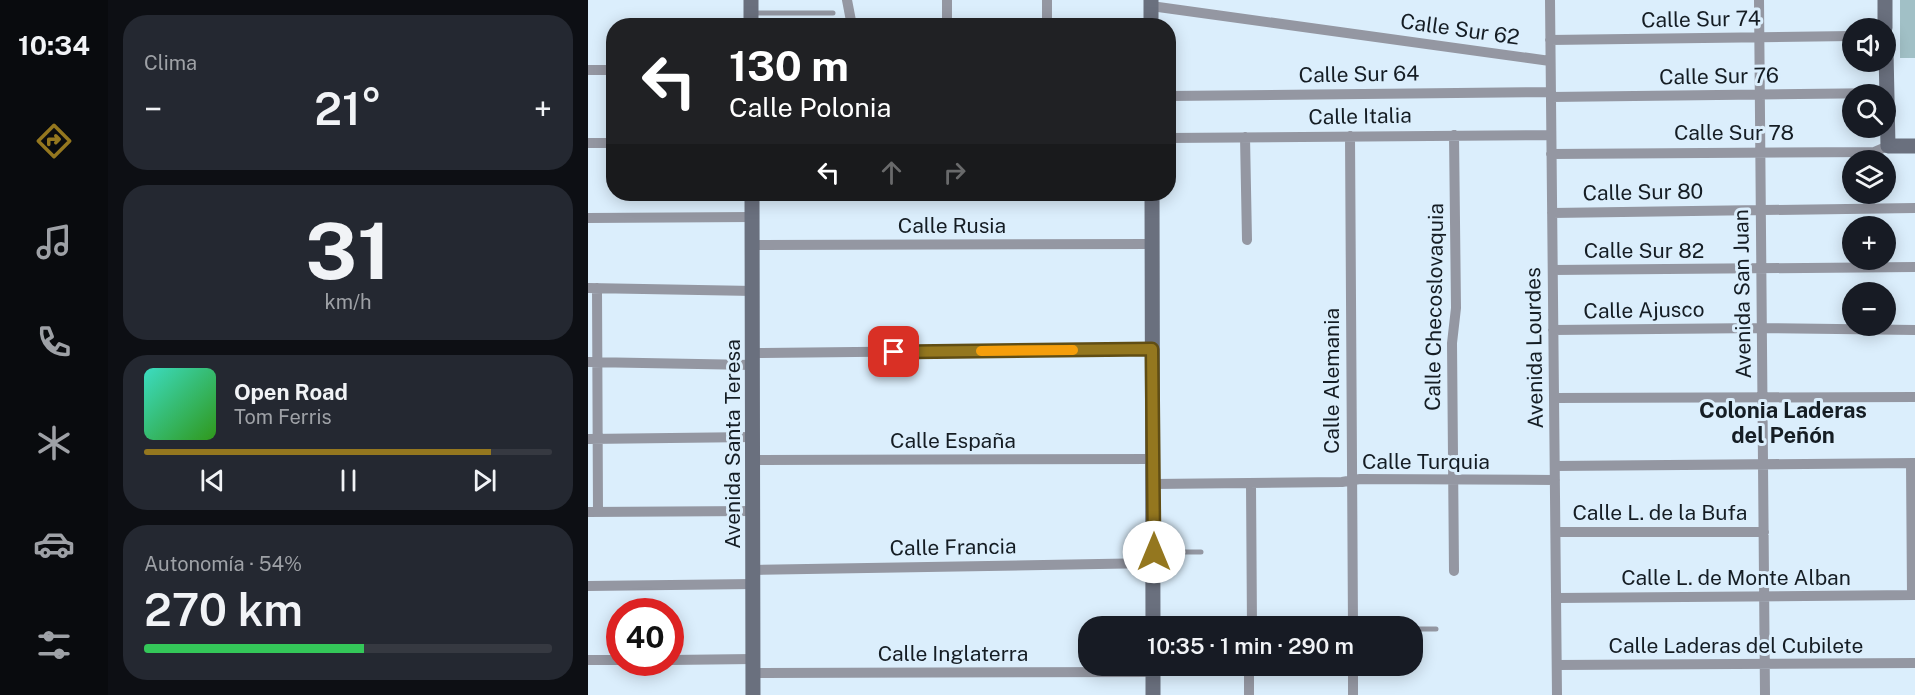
<!DOCTYPE html>
<html lang="es">
<head>
<meta charset="utf-8">
<style>
	body { margin:0; font-family:"Public Sans",sans-serif; background:#242831; color:#f1f3f6; height:100vh; display:flex; flex-direction:column; font-size:22px; white-space:nowrap }
	* { box-sizing:border-box; margin:0 }
	p { font-size:20px; color:#9ea1a6 }
	.icon { flex:none; width:33px; height:33px; fill:none; stroke:currentColor; stroke-width:2; stroke-linecap:round; stroke-linejoin:round }
	.map { position:relative; flex:1; overflow:hidden }
	.sheet { display:flex; flex-direction:column; gap:15px; padding:15px; background:#0d0f14; width:480px }
	.sheet>* { flex:none }
	.top-card { position:absolute; left:18px; top:18px; width:570px; height:183px; border-radius:24px; box-shadow:0 3px 15px #0003; background:#202124; color:#fff; overflow:hidden }
	.tools { position:absolute; left:1254px; top:18px; display:grid; gap:12px }
	.tools a { display:grid; place-items:center; width:54px; height:54px; border-radius:50%; background:#171b24; box-shadow:0 3px 15px #0003; font-size:30px }
	.speed { position:absolute; left:18px; top:598px; display:flex; gap:12px; font-size:30px; font-weight:700; text-align:center }
	.speed>* { display:grid; place-content:center; width:78px; height:78px; border-radius:50%; background:#171b24; box-shadow:0 3px 15px #0003; line-height:1 }
	.speed .limit { border:9px solid #d22; background:#fff; color:#111 }
	.pin { position:absolute; display:grid; place-items:center; width:51px; height:51px; color:#fff; margin:-26px; border-radius:12px; box-shadow:0 3px 9px #0006 }
	.me { position:absolute; width:66px; margin:-33px; rotate:0deg; stroke-linejoin:round; filter:drop-shadow(0 0 4px #0008) }
	.turn { display:flex; align-items:center; gap:21px; height:126px; padding:0 24px; font-size:27px }
	.turn .icon { width:78px; height:78px; stroke-width:2.5 }
	.turn b { display:block; font-size:42px; line-height:51px }
	.lanes { display:flex; align-items:center; height:57px; padding:0 24px; background:#0003; justify-content:center; gap:30px; direction:ltr }
	.lanes .off { opacity:.35 }
	.big { font-size:45px; font-weight:600; line-height:1.1 }
	.sheet .tile { flex:1; display:flex; flex-direction:column; justify-content:center; gap:9px; min-width:0; padding:0 21px; border-radius:24px; background:#242831 }
	.sheet .dial { align-items:center; gap:0 }
	.dial b { font-size:78px; line-height:1 }
	.song { display:flex; align-items:center; gap:18px }
	.cover { width:72px; height:72px; border-radius:9px; background:linear-gradient(135deg,hsl(170 70% 55%),hsl(110 70% 35%)) }
	.played { height:6px; border-radius:3px; background:linear-gradient(90deg,#94771f 85%,#363941 85%) }
	.keys { display:flex; justify-content:space-around; direction:ltr }
	.heat { display:flex; justify-content:space-between; align-items:center; font-size:33px; direction:ltr }
	.charge { height:9px; border-radius:4px; background:linear-gradient(90deg,#34c759 54%,#363941 0) }
	.trip { position:absolute; left:490px; top:616px; width:345px; height:60px; border-radius:24px; background:#171b24; box-shadow:0 3px 15px #0003; font-weight:600; line-height:60px; text-align:center }
	main { display:flex; flex:1; min-height:0 }
	.tabs { display:flex; flex-direction:column; width:108px; justify-content:space-around; align-items:center; background:#090b0e; color:#9ea1a6 }
	.tabs .icon { width:42px; height:42px }
	.tabs .on { color:#94771f }
	.tabs b { font-size:27px; color:#f1f3f6 }
	.map>svg:first-child { display:block }
	.building { fill:#a1c0c6 }
	.lines { fill:none; stroke-linecap:round; stroke-linejoin:round }
	.lane { stroke:#9497a2; stroke-width:5 }
	.street { stroke:#9497a2; stroke-width:10 }
	.secondary { stroke:#6a707e; stroke-width:15 }
	.route-casing { stroke:#604d14; stroke-width:15 }
	.route { stroke:#94771f; stroke-width:10 }
	.slow { stroke:#f59e0b; stroke-width:10 }
	.labels { text-anchor:middle; dominant-baseline:central; stroke-width:6; stroke-linejoin:round; paint-order:stroke }
	.street-label { font-size:21px; fill:#151d24; stroke:#dbeefc }
	.neighbourhood-label { font-size:22px; font-weight:bold; fill:#151d24; stroke:#dbeefc }
</style>
</head>
<body>
<main>
<nav class="tabs">
<b>10:34</b>
<svg class="icon on" aria-label="directions" viewBox="0 0 24 24"><path d="M12 3l9 9-9 9-9-9zM9 14v-3h6M13 9l2 2-2 2"/></svg>
<svg class="icon" aria-label="music" viewBox="0 0 24 24"><path d="M9 18V5l10-2v13"/><circle cx="6" cy="18" r="3"/><circle cx="16" cy="16" r="3"/></svg>
<svg class="icon" aria-label="phone" viewBox="0 0 24 24"><path d="M5 4h4l2 5-3 2q2 4 5 5l2-3 5 2v4C11 20 4 13 5 4z"/></svg>
<svg class="icon" aria-label="climate" viewBox="0 0 24 24"><path d="M12 3v18M4 7l16 10M4 17L20 7"/></svg>
<svg class="icon" aria-label="car" viewBox="0 0 24 24"><path d="M5 17H2v-5l4-1 3-4h7l3 4 3 1v5h-3M9 17h6M6 11h13"/><circle cx="7" cy="17" r="2"/><circle cx="17" cy="17" r="2"/></svg>
<svg class="icon" aria-label="filters" viewBox="0 0 24 24"><path d="M4 7h16M4 17h16"/><circle cx="9" cy="7" r="2"/><circle cx="15" cy="17" r="2"/></svg>
</nav>
<section class="sheet">
<div class="tile"><p>Clima</p>
<div class="heat"><a>−</a><b class="big">21°</b><a>+</a></div>
</div>
<div class="tile dial"><b>31</b><p>km/h</p></div>
<div class="tile">
<div class="song"><i class="cover"></i><div><b>Open Road</b><p>Tom Ferris</p></div></div>
<div class="played"></div>
<div class="keys"><svg class="icon" aria-label="previous" viewBox="0 0 24 24"><path d="M18 5L8 12l10 7zM5 5v14"/></svg><svg class="icon" aria-label="pause" viewBox="0 0 24 24"><path d="M8 5v14M16 5v14"/></svg><svg class="icon" aria-label="next" viewBox="0 0 24 24"><path d="M6 5l10 7-10 7zM19 5v14"/></svg></div>
</div>
<div class="tile"><p>Autonomía · 54%</p><b class="big">270 km</b><div class="charge"></div></div>
</section>
<div class="map">
<svg width="1327" height="695" viewBox="0 0 1327 695">
	<rect width="100%" height="100%" fill="#dbeefc"/>
	<path class="building" d="M1312,0h15v58h-15z"/>
	<g class="lines">
		<path class="lane" d="M164,13h81
			M567,552h46
			M825,629h23"/>
		<path class="street" d="M259,0l5,26
			M359,0v26
			M459,0v26
			M962,0l7,695
			M1171,0l6,695
			M563,6l399,55
			M962,40l302,-4
			M0,70h26
			M580,96l383,-4
			M963,97l335,-4
			M762,136l3,491
			M657,137l2,103
			M580,138l383,-3
			M0,143h26
			M963,154l323,-2 14,-6
			M964,213l363,-5
			M0,218l164,-1
			M165,245l399,-1
			M965,270l362,-3
			M0,288l166,3
			M9,288l1,224
			M965,330l209,-2 153,2
			M165,353l399,-4
			M0,362l165,3
			M966,398l361,-1
			M0,439l165,-2
			M165,460l400,-1
			M1323,463l1,132
			M967,466l360,-3
			M565,484l189,-2 18,-3 195,1
			M663,484l1,143
			M0,512l165,-1
			M969,532h207
			M166,570l400,-7
			M866,571l-2,-228 4,-35 -2,-173
			M0,586l165,-2
			M969,598l358,-3
			M0,660h32
			M82,660l83,-1
			M969,665l358,-2
			M661,666v29
			M165,673l400,-1
			M765,695v-29"/>
		<path class="secondary" d="M163,0v26
			M563,0v26
			M1297,0v28
			M1298,51l2,95h27
			M164,194l1,501
			M564,194l1,433
			M565,666v29"/>
	</g>
	<g class="lines">
		<defs>
			<path id="route" d="M306,352l258,-3 2,203"/>
		</defs>
		<use href="#route" class="route-casing"/>
		<use href="#route" class="route"/>
		<path class="slow" d="M393,351l92,-1"/>
	</g>
	<g class="labels">
		<g class="street-label">
			<text transform="translate(1113 19) rotate(-1)">Calle Sur 74</text>
			<text transform="translate(872 29) rotate(8)">Calle Sur 62</text>
			<text transform="translate(771 74) rotate(-1)">Calle Sur 64</text>
			<text transform="translate(1131 76) rotate(-1)">Calle Sur 76</text>
			<text transform="translate(772 116) rotate(-1)">Calle Italia</text>
			<text x="1146" y="132">Calle Sur 78</text>
			<text transform="translate(1055 192) rotate(-1)">Calle Sur 80</text>
			<text x="364" y="225">Calle Rusia</text>
			<text x="1056" y="250">Calle Sur 82</text>
			<text transform="translate(1154 294) rotate(-91)">Avenida San Juan</text>
			<text transform="translate(846 307) rotate(-89)">Calle Checoslovaquia</text>
			<text transform="translate(1056 310) rotate(-1)">Calle Ajusco</text>
			<text transform="translate(946 348) rotate(-91)">Avenida Lourdes</text>
			<text transform="translate(743 381) rotate(-90)">Calle Alemania</text>
			<text x="365" y="440">Calle España</text>
			<text transform="translate(144 444) rotate(-90)">Avenida Santa Teresa</text>
			<text x="838" y="461">Calle Turquia</text>
			<text x="1072" y="512">Calle L. de la Bufa</text>
			<text transform="translate(365 547) rotate(-1)">Calle Francia</text>
			<text x="1148" y="577">Calle L. de Monte Alban</text>
			<text x="1148" y="645">Calle Laderas del Cubilete</text>
			<text x="365" y="653">Calle Inglaterra</text>
		</g>
		<g class="neighbourhood-label">
			<text x="1195" y="410">Colonia Laderas<tspan x="1195" dy="25">del Peñón</tspan></text>
		</g>
	</g>
</svg>
<div class="tools">
<a><svg class="icon" aria-label="sound" viewBox="0 0 24 24"><path d="M4 9h4l5-4v14l-5-4H4zM17 9q2 3 0 6"/></svg></a>
<a><svg class="icon" aria-label="search" viewBox="0 0 24 24"><circle cx="10" cy="10" r="6"/><path d="M15 15l6 6"/></svg></a>
<a><svg class="icon" aria-label="layers" viewBox="0 0 24 24"><path d="M12 4l9 5-9 5-9-5zM3 14l9 5 9-5"/></svg></a>
<a>+</a>
<a>−</a>
</div>
<div class="speed"><div class="limit">40</div></div>
<div class="pin" style="left:306px;top:352px;background:#d93025"><svg class="icon" aria-label="arrive" viewBox="0 0 24 24"><path d="M6 21V4h12l-3 4 3 4H6"/></svg></div>
<svg class="me" style="left:566px;top:552px" viewBox="-20 -20 40 40"><circle r="19" fill="#fff"/><path d="M0-13L10 11 0 6-10 11z" fill="#94771f"/></svg>
<div class="trip">10:35 · 1 min · 290 m</div>
<div class="top-card">
<div class="turn"><svg class="icon" aria-label="left" viewBox="0 0 24 24"><path d="M17 20v-9H6M10 6l-5 5 5 5"/></svg><div><b>130 m</b>Calle Polonia</div></div>
<div class="lanes"><svg class="icon" aria-label="left" viewBox="0 0 24 24"><path d="M17 20v-9H6M10 6l-5 5 5 5"/></svg><svg class="icon off" aria-label="ahead" viewBox="0 0 24 24"><path d="M12 20V5M6 11l6-6 6 6"/></svg><svg class="icon off" aria-label="right" viewBox="0 0 24 24"><path d="M7 20v-9h11M14 6l5 5-5 5"/></svg></div>
</div>
</div>
</main>
</body>
</html>
